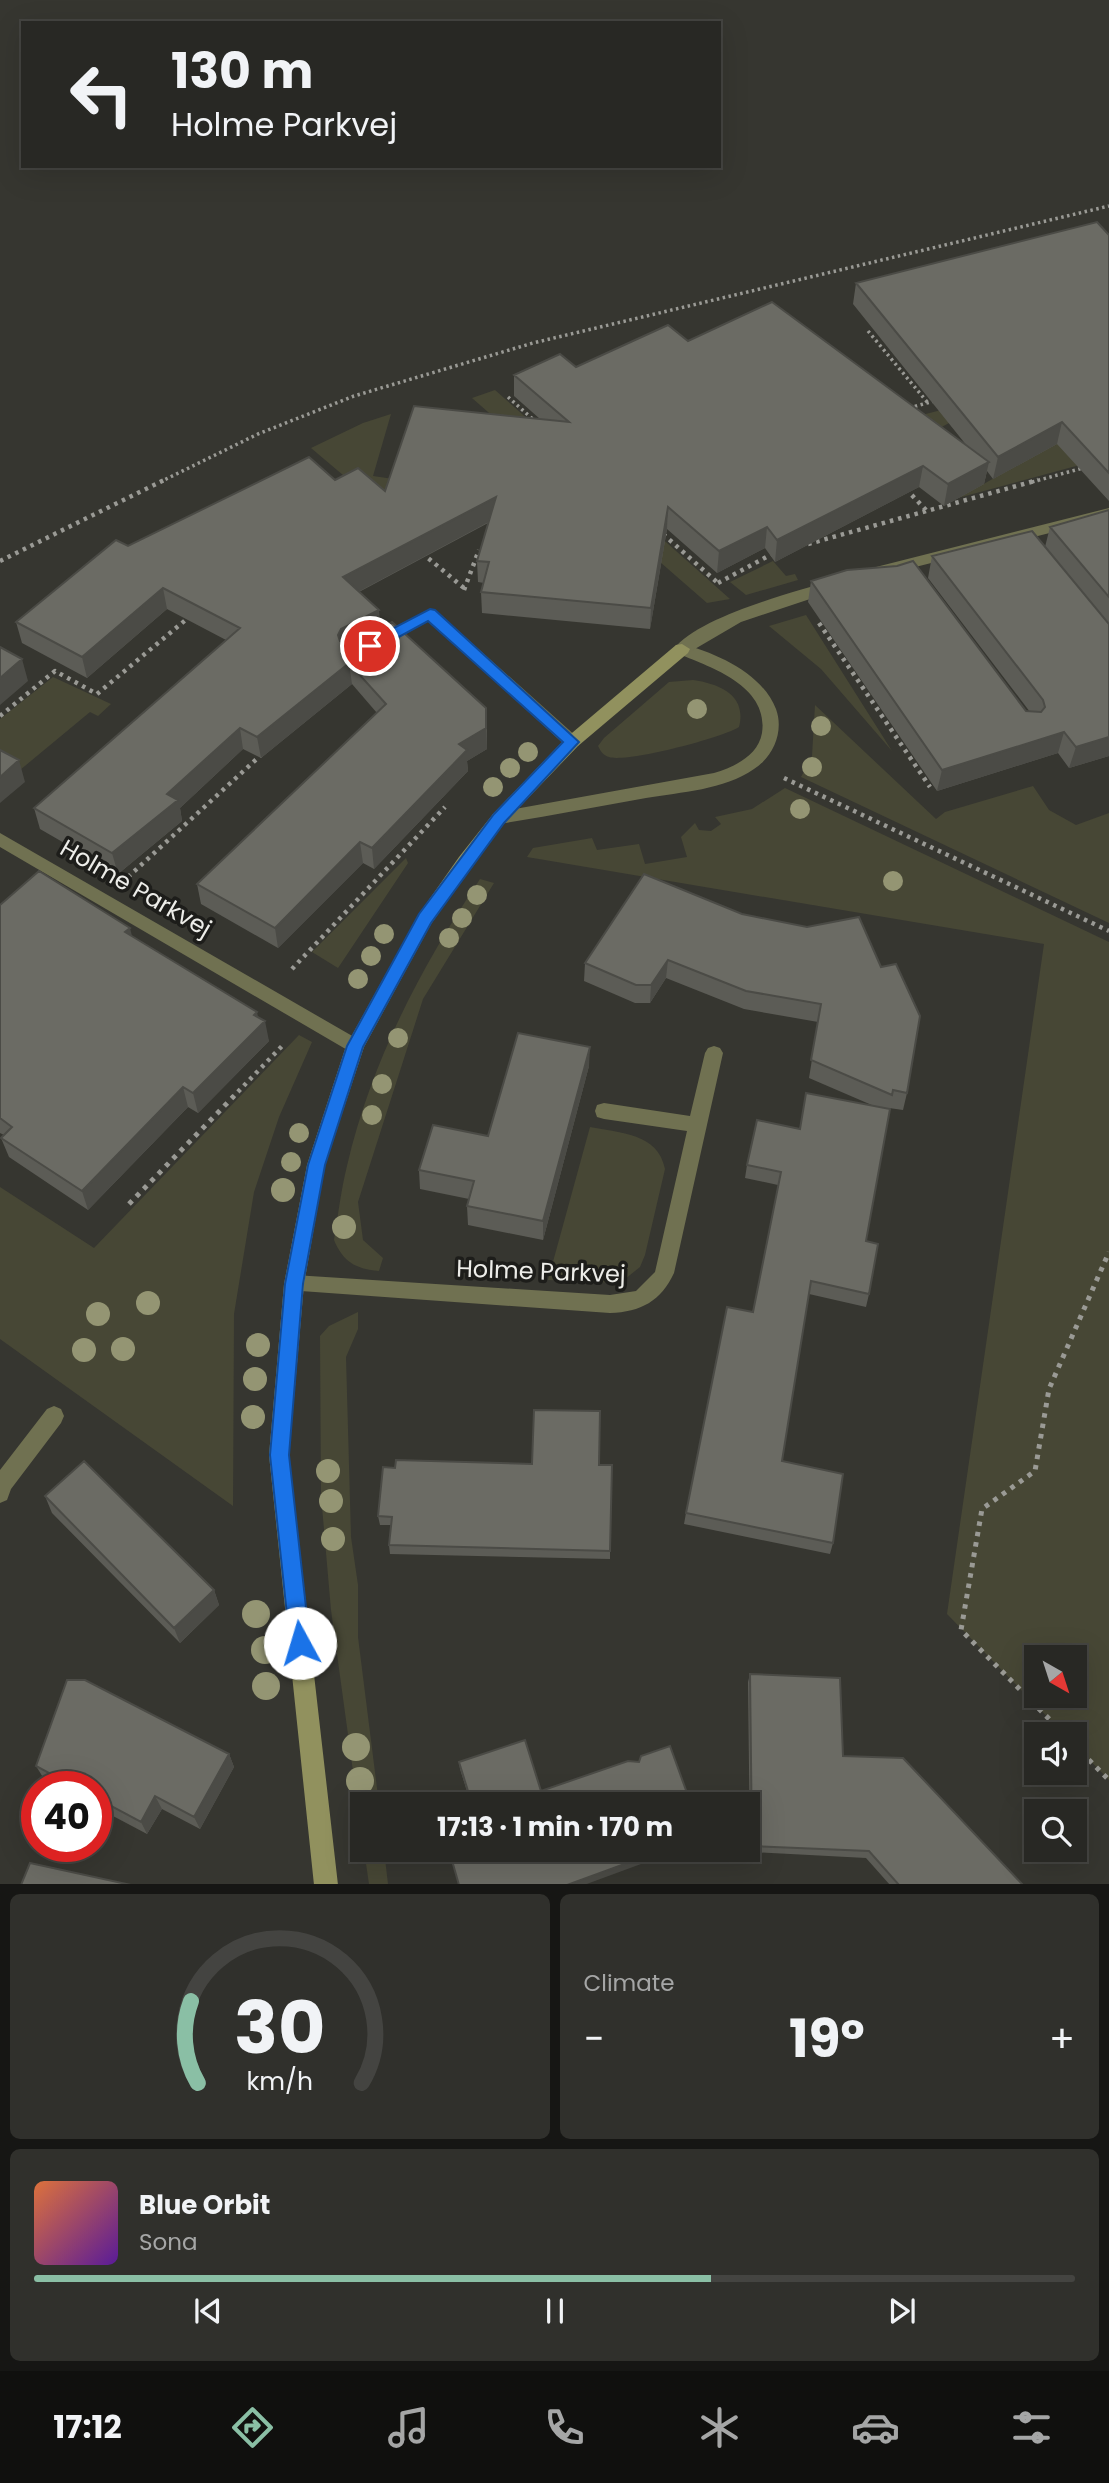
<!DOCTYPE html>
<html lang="en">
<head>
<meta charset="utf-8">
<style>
	body { margin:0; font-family:Poppins,sans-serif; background:#30302c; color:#f1f3f6; height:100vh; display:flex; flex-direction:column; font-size:26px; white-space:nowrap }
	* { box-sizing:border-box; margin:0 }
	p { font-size:23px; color:#a5a6a6 }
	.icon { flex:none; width:38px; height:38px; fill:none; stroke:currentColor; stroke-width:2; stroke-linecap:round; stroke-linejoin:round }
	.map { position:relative; height:1884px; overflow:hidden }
	.drawer { display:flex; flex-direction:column; gap:10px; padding:10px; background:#161614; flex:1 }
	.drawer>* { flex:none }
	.hud { position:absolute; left:21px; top:21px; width:700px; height:147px; border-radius:0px; box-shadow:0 7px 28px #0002,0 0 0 2px #444441; background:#282824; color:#f1f3f6; overflow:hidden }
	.needle { width:46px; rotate:141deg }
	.buttons { position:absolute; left:1024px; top:1645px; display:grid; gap:14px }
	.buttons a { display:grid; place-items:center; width:63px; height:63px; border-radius:0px; background:#282824; box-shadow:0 7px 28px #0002,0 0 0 2px #444441; font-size:35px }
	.speed { position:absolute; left:21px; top:1771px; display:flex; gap:14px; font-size:35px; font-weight:700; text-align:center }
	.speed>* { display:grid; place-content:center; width:91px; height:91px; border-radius:50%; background:#282824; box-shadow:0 7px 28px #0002,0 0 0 2px #444441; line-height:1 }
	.speed .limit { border:10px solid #d22; background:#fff; color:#111 }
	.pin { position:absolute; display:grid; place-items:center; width:60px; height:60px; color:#fff; margin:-30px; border:4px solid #fff; border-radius:50%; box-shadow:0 2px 7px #0007 }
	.me { position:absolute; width:77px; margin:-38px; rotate:354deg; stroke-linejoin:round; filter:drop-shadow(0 0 5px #0008) }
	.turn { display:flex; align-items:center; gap:24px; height:147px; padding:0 35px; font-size:32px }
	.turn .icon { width:91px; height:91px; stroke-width:2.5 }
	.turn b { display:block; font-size:49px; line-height:60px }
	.big { font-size:52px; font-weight:700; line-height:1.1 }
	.drawer .tile { flex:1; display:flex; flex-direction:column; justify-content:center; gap:10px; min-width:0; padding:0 24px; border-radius:10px; background:#30302c }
	.drawer .dial { align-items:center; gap:0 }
	.dial svg { height:182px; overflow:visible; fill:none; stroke:#444441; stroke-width:7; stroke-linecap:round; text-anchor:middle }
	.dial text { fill:#f1f3f6; stroke:none }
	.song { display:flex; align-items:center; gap:21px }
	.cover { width:84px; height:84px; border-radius:10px; background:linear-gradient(135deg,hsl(20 70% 55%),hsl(270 70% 35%)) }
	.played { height:7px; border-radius:4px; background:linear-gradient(90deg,#8abfa5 65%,#444441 65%) }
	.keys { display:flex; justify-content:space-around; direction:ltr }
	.heat { display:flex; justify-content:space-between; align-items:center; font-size:38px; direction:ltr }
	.drawer .tiles { flex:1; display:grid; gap:10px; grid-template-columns:1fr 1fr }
	.tile:last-child { grid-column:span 2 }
	.trip { position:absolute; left:350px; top:1792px; width:410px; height:70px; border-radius:0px; background:#282824; box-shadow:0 7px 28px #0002,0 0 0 2px #444441; font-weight:700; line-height:70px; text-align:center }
	.tab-bar { display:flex; height:112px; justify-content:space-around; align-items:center; background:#10100e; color:#a5a6a6 }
	.tab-bar .icon { width:49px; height:49px }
	.tab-bar .current { color:#8abfa5 }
	.tab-bar b { font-size:32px; color:#f1f3f6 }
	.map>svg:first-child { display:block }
	.green { fill:#474735; fill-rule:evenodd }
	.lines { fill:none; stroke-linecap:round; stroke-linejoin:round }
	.path-far2 { stroke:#9a9a95; stroke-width:3.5; stroke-dasharray:2.5 3.5; stroke-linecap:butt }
	.path-far1 { stroke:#9a9a95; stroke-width:4.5; stroke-dasharray:3.5 5; stroke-linecap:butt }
	.path { stroke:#9a9a95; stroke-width:5; stroke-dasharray:4.5 6; stroke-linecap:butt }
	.lane { fill:#707151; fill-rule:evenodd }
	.street { fill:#707151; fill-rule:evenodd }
	.secondary { fill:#91915e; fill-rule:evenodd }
	.tree { fill:#949573 }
	.wall { fill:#5c5c56 }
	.shaded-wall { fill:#4b4b46 }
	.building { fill:#6b6b64; stroke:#4b4b46; stroke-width:2 }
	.route { fill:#1a73e8; stroke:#114b97; stroke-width:2 }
	.labels { text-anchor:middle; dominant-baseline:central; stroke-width:7; stroke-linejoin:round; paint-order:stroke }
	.street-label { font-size:24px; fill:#edede9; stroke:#1d1d1a }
</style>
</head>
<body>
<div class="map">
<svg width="1109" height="1885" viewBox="0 0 1109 1885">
	<rect width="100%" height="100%" fill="#363630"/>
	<path class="green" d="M1026,388l65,74 -133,36 78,-43 -62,-45 -82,43 -20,-25z
		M495,390l235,209 -23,4 -235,-205z
		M391,414l-18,62 41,6 -12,43 -91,-77 52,-25z
		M773,561l13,15 9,-2 3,6 -52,15 -16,-13z
		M806,615l86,136 -71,-82 -52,-43z
		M53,677l58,27 -13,12 -8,-4 -76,63 -14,-7v-49z
		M693,680c28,4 54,16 46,47 -17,11 -113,36 -130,30 -6,-2 -8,-5 -11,-11l6,-8 65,-56z
		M815,705l121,114 9,-7 88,-26 16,24 27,15 33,-12v110l-308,-146 11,-21z
		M785,788l324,154v838l-34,-35 -1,-11h-10l-117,-120 97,-670 -517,-87 6,-9 59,-10 5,12 42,-6 6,20 42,-7 -6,-20 14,-14 4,7 12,1 10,-7 -6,-7 37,-8zM1036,1657h38v39h-38z
		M406,858l2,5 -70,105 -26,-16z
		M480,879l14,4 -71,116 -65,203 5,38 20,18 -4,13c-23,-2 -36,-9 -45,-31 4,-24 7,-50 13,-74 24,-104 74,-199 133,-287z
		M299,1035l13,7 -33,75 -25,75 -20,122 -1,192 -233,-167v-152l94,61z
		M590,1127c30,6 68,6 75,42l-20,86 -5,12 -20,16 -72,-3z
		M358,1312v17l-12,28 5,180 7,48v52l21,167h-17v33l-31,-227 -10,-115 -1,-159 9,-10z
		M364,1850h20l4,34h-19z"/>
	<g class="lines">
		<path class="path-far2" d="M868,331l60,72
			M508,397l28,25
			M909,408l25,-7
			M160,482l98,-48 96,-38 179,-53 576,-137
			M1032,482l51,-14"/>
		<path class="path-far1" d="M906,489l21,22
			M663,534l56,50
			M808,544l230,-64
			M422,553l42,35
			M0,561l164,-81
			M718,583l54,-29
			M464,590l15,-40
			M819,623l111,164
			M0,716l55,-45 42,23 91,-76
			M784,778l325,153
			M128,877l133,-122
			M292,969l153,-162
			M232,1098l51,-53"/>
		<path class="path" d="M129,1204l105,-108
			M1064,1734l-103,-104 21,-121 53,-38 14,-82 60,-137
			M1074,1745l35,35"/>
		<path class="lane" d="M682,644c34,9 80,29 94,65 8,22 -2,47 -22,60 -30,21 -73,23 -108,29 -49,9 -98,18 -147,26l-6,-2 -2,-4 2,-4 6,-2 215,-39c20,-6 44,-17 48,-40 7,-47 -51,-66 -86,-80l-2,-4 2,-4z"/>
		<path class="street" d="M1109,508v10l-237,60 -8,-5 8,-5z
			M832,581l8,5 -3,4 -96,32 -53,31 -6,1 -8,-5c22,-31 121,-58 158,-68z
			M430,609l5,1 143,128 2,4 -2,4h-12l-137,-125 -44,24h-10l-3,-4 3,-4z
			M0,833l361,208 3,5 -3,5 -6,2 -6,-2 -349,-204z
			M714,1046l6,2 3,5 -49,220c-13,28 -33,39 -64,40l-323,-23 -3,-6 3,-6 7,-3 316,20 26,-4 19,-19 32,-141 -83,-12 -7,-2 -2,-6 2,-6 7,-2 86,13 15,-63 3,-5z
			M54,1406l7,3 3,7 -3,7 -50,66 -4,11 -7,3v-33l47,-61z"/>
		<path class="secondary" d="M682,644l8,5 -2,4 -110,93 -73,76 -34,45 -40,57 -67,123 -39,118 -21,119 -15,171 49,430h-24l-45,-430 15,-171 23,-119 39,-119 73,-132 40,-57 34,-43 73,-76 110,-93z"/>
	</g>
	<g class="tree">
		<circle cx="697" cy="709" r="10"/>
		<circle cx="821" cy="726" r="10"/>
		<circle cx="528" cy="752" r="10"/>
		<circle cx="812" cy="767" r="10"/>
		<circle cx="510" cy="768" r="10"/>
		<circle cx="493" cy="787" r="10"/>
		<circle cx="800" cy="809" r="10"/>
		<circle cx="893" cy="881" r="10"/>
		<circle cx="477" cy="895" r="10"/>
		<circle cx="462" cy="918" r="10"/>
		<circle cx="384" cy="934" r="10"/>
		<circle cx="449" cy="938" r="10"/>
		<circle cx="371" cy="956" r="10"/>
		<circle cx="358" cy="979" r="10"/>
		<circle cx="398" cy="1038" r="10"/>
		<circle cx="382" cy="1084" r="10"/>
		<circle cx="372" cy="1115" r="10"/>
		<circle cx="299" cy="1133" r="10"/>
		<circle cx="291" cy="1162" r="10"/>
		<circle cx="283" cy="1190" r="12"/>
		<circle cx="344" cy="1227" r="12"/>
		<circle cx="148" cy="1303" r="12"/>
		<circle cx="98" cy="1314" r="12"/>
		<circle cx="258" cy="1345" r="12"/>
		<circle cx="123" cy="1349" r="12"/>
		<circle cx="84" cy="1350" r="12"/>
		<circle cx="255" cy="1379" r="12"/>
		<circle cx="253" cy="1417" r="12"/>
		<circle cx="328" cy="1471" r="12"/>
		<circle cx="331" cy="1501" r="12"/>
		<circle cx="333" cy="1539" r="12"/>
		<circle cx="256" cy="1614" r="14"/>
		<circle cx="265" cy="1650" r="14"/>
		<circle cx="266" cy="1686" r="14"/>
		<circle cx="356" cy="1747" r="14"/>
		<circle cx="360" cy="1781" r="14"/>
	</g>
	<path class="wall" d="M1109,235v266l-52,-57 -64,35 -6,-8 -3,13 -40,22 -25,-19 -144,75 -10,-14 -48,25 -50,-44 -17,100 -168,-16 -1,-21 3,-9 -6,-1 -1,-21 11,-38 -129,69 22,37 106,100v20l-20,12 1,10 -94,98 -11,-6 -85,85 -77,-44 -4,-20 180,-171 -25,-29 -91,74 -18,-9 -63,59 2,13 -64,53 -78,-45 -6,-21 192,-168 -59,-31 -80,69 -65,-35 -6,-21 112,-76 207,-66 50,11 155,-72 -26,-23v-21l62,-8 112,-26 279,105 -114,-142 3,-21z
		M1109,510v246l-40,12 -11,-15 -121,38 -129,-189 3,-21 215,130 4,1 -102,-134 4,-22 113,-9 5,-20z
		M0,905l132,32 126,80 11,24 -71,72 -10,-6 -100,103 -79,-53 -8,-19 3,-3 -4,-2z
		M742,914l165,179 -4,17 -14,-2v1l-23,132 3,53 -3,13 -57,-13 -27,167 51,82 -3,11 -146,-30 2,-11 67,-201 25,-127 -33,-7 2,-13 53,-36 74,-23 -65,-28 9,-56 -74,-13 -78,-31 -16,25h-15l-51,-22 1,-18z
		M589,1066l-46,174 -75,-15 -1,-19 2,-7 -49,-10 -1,-19 69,-34z
		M532,1464l67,1 11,86v8l-220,-5 -1,-9 2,-20h-11l-2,-9 17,-48z
		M45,1496l169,94 5,15 -39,38 -128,-130z
		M750,1674l93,82 180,129h-133l-24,-27 -116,-6 -2,-170z
		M229,1754l5,13 -34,62 -38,-20 -15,25 -51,-27v-20h-38l-14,-8 -8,-13z
		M459,1762l82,29 150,13h-220l-11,-35z"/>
	<path class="shaded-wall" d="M1062,422l-5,22 -64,35 5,-22z
		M989,462l-5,22 -40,22 4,-22z
		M923,466l-4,21 -144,75 2,-22z
		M496,497v21l-151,81 -2,-22z
		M668,507l-1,22 -17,100 1,-21z
		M767,527l-2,21 -48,25 2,-22z
		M163,588l4,21 -80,69 -5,-21z
		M379,610l2,21 -37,20 -6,-16 3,-6z
		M22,659l6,22 -28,24v-27z
		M349,663l3,21 -91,74 -4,-21z
		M486,708l1,41 -20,12 1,10 -94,98 -2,-21 87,-104z
		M240,728l3,21 -63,59 2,13 -64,53 -6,-21 55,-59z
		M1064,732l-6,21 -121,38 5,-21z
		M1109,737v19l-40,12 7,-21z
		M19,760l6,22 -25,21v-26z
		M360,842l3,21 -85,85 -3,-20z
		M130,928l5,20 -10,-16z
		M668,960l-2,18 -16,25 1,-18z
		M257,1012l3,15 5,-6 4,20 -71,72 -5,-20z
		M590,1047l-1,19 -46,174v-19z
		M183,1087l5,20 -100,103 -6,-19z
		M214,1590l5,15 -39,38 -6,-15z
		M229,1754l5,13 -34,62 -6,-12z
		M155,1796l7,13 -15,25 -6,-12z
		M663,1850h16l-95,35h-17z"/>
	<path class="building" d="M1097,222l12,13v238l-47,-51 -64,35 -142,-174z
		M772,302l217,160 -41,22 -25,-18 -146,74 -10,-13 -48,24 -51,-44 -17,101 -170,-16 8,-30 -12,-1 19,-64 -153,80 36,33 -38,19 -3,6 2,6 16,1 36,-20 94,86v20l-27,16 8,6 -95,98 -12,-6 -85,86 -78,-44 189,-180 -37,-41 -92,74 -17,-9 -73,66 11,6 -66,53 -78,-45 206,-180 -77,-40 -81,69 -66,-35 100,-82 12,6 181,-89 26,23 23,-12 27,23 29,-85 155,16 -55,-47 46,-21 16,13 92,-42 20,16z
		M1109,510v87l-59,-70z
		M1032,531l77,93v113l-33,10 -12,-15 -122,38 -131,-189 36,-11 50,-4 16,-5 113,150 15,1 4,-5 -2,-7 -111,-144z
		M0,647l22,12 -22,19z
		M0,750l19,10 -19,17z
		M39,871l91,57 -5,4 132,80 -3,3 11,6 -72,72 -10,-6 -101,104 -81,-53 11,-11 -12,-9v-213z
		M644,874l98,40 65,13 52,-10 22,50 15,-3 24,52 -13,77 -14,-3 -1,5 -81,-35 10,-56 -75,-13 -78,-31 -17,25h-15l-51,-22z
		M518,1033l72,14 -47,174 -76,-15 7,-25 -55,-11 14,-45 55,11z
		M806,1093l84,16 -24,132 12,3 -9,50 -58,-13 -29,180 61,13 -10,69 -147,-30 41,-206 26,5 28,-140 -34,-7 10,-45 43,9z
		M534,1410l66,1 -1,54h13l-2,86 -221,-6 3,-28 -14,-1 5,-49 12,1 1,-8 136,4z
		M84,1461l130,129 -40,38 -129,-132z
		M750,1674l90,4 3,78 60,2 120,127h-124l-30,-34 -117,-5z
		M67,1680h18l144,74 -35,63 -39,-21 -14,26 -45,-24v-11h-21l-39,-21z
		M525,1740l16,51 87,-30 11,1 2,-6 29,-10 21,58h-219l-13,-42z
		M449,1850h214l-96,35h-108z
		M30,1863l101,22h-110z"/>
	<path class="route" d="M430,609l5,1 144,132 -75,81 -73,100 -68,124 -38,118 -22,119 -14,171 21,188 -3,7 -7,3 -8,-3 -2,-7 -20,-188 15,-171 23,-119 39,-119 72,-132 75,-100 69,-72 -135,-121 -53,29h-10v-7z"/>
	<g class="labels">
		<g class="street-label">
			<text transform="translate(136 888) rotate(30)">Holme Parkvej</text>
			<text transform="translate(541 1271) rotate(2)">Holme Parkvej</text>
		</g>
	</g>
</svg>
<div class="buttons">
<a><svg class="needle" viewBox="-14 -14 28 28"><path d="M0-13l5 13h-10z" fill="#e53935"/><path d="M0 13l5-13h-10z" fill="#a5a6a6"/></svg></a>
<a><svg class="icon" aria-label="sound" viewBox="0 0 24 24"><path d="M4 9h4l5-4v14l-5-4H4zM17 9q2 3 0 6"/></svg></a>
<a><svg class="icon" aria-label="search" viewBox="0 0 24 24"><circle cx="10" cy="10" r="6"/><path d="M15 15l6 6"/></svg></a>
</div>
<div class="speed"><div class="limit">40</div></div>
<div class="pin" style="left:370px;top:646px;background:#d93025"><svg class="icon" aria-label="arrive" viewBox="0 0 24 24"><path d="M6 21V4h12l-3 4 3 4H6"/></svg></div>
<svg class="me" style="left:300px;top:1643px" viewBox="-20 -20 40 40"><circle r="19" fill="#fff"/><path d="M0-13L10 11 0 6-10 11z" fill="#1a73e8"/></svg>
<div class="trip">17:13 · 1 min · 170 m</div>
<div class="hud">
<div class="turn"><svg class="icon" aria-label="left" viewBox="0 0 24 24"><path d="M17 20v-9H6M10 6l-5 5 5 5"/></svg><div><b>130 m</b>Holme Parkvej</div></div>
</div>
</div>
<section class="drawer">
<div class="tiles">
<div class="tile dial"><svg viewBox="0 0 100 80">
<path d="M14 69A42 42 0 1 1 86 69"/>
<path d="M14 69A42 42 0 0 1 11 33" stroke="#8abfa5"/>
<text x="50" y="56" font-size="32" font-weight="700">30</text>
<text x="50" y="72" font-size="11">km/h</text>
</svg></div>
<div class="tile"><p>Climate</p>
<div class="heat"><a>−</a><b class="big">19°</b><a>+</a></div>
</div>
<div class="tile">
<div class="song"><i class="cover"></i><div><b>Blue Orbit</b><p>Sona</p></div></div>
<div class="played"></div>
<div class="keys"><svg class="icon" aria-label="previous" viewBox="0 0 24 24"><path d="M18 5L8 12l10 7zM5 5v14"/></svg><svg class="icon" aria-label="pause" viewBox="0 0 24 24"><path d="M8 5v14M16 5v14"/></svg><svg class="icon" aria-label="next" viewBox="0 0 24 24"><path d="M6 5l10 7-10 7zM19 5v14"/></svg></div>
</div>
</div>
</section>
<nav class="tab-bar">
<b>17:12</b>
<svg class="icon current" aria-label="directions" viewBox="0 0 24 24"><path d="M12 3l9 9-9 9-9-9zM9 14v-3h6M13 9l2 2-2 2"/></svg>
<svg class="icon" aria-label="music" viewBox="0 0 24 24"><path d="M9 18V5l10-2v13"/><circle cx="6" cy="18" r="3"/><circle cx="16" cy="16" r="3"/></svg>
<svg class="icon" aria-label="phone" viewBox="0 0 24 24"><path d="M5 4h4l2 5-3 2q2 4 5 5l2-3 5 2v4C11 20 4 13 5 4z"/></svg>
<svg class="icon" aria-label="climate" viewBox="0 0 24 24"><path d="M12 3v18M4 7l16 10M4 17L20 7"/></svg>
<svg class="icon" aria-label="car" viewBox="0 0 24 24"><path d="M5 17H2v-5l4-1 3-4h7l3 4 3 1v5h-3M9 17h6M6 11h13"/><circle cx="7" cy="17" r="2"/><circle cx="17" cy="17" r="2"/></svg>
<svg class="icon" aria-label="filters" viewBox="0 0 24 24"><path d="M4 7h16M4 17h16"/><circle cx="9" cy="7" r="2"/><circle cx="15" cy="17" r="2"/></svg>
</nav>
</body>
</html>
